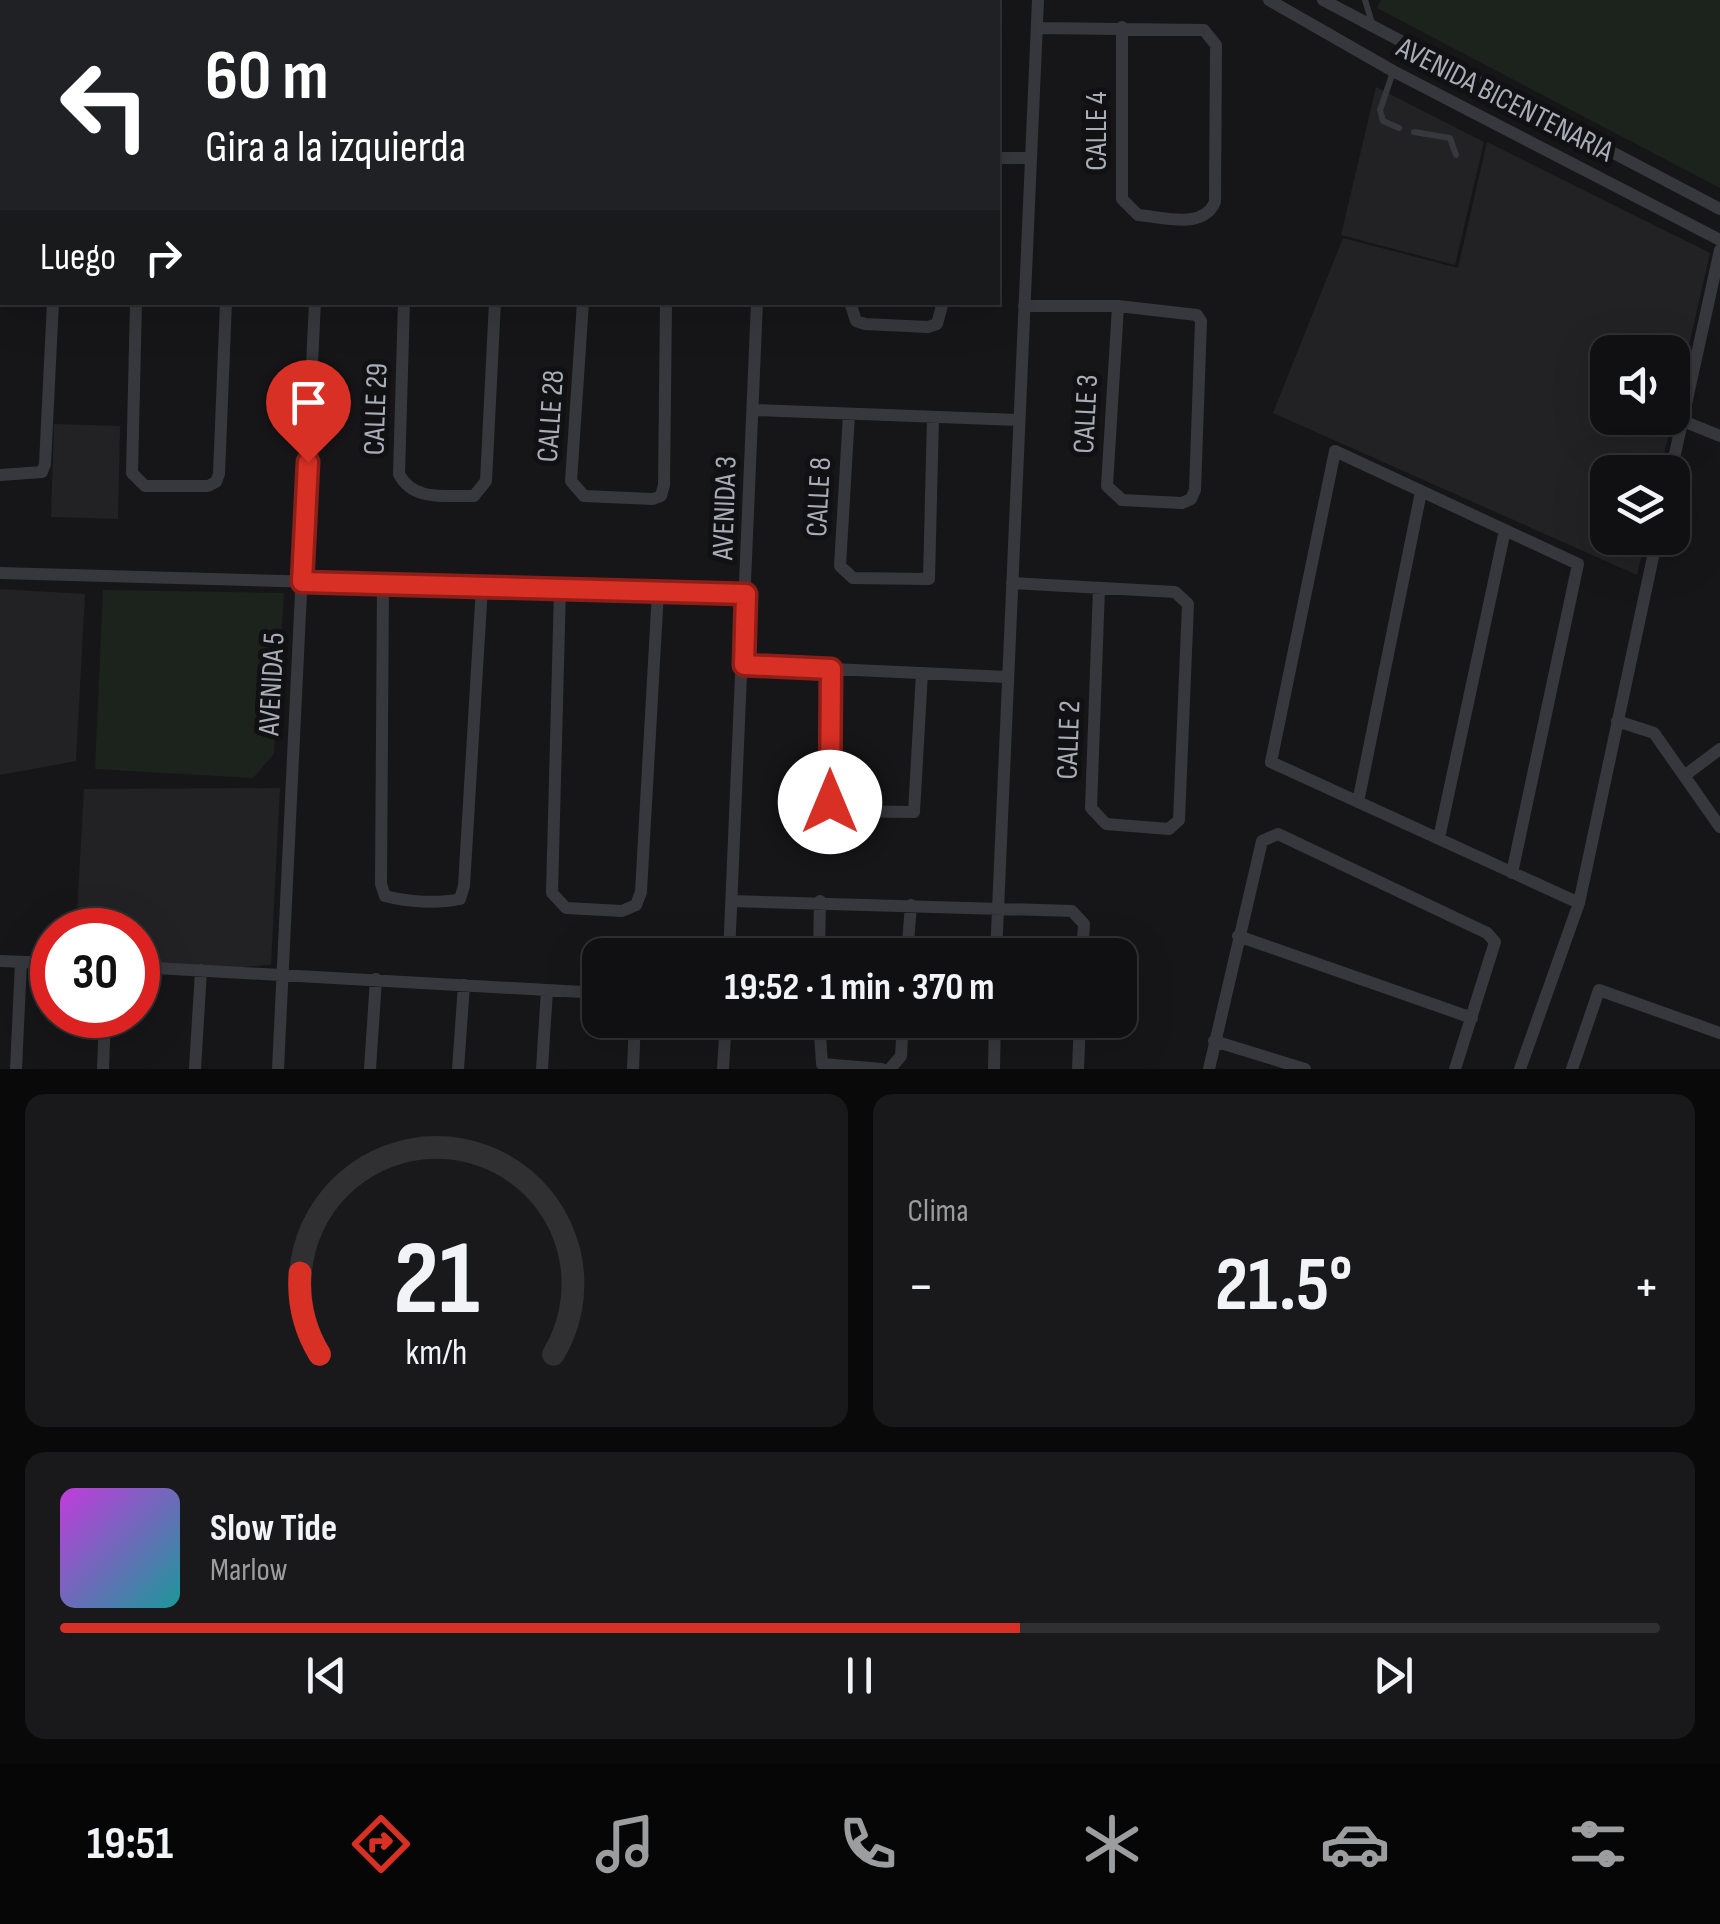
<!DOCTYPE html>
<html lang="es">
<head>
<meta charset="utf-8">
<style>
	body { margin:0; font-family:"Sofia Sans Condensed",sans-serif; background:#19191b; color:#f1f3f6; height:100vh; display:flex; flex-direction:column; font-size:38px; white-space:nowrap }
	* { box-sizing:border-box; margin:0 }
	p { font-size:32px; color:#9c9d9f }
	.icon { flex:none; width:55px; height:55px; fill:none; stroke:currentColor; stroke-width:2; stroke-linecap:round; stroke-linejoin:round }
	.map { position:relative; height:1069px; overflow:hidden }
	.side { display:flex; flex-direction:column; gap:25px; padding:25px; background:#09090a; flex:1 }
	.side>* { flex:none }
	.banner { position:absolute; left:0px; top:0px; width:1000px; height:305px; box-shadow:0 10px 40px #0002,0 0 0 2px #303032; background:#202124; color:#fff; overflow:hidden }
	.tools { position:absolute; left:1590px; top:335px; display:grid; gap:20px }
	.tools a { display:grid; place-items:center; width:100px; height:100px; border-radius:20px; background:#101012; box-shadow:0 10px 40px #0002,0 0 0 2px #303032; font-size:50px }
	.speed { position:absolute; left:30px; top:908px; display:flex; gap:20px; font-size:50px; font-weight:700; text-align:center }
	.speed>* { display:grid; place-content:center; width:130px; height:130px; border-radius:50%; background:#101012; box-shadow:0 10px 40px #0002,0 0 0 2px #303032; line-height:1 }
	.speed .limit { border:15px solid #d22; background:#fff; color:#111 }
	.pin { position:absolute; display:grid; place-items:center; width:85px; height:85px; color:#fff; margin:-102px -42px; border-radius:50% 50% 50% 0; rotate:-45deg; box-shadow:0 0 10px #0007 }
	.pin .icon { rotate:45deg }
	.me { position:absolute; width:110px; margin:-55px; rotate:0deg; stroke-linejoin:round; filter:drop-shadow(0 0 8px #0008) }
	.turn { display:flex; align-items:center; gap:35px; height:210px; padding:0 40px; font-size:45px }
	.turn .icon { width:130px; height:130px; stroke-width:2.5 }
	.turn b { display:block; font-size:70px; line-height:85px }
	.then { display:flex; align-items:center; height:95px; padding:0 40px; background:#0003; gap:20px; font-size:38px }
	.big { font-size:75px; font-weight:700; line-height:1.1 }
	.side .tile { flex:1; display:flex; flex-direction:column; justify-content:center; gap:15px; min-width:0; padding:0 35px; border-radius:20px; background:#19191b }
	.side .dial { align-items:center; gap:0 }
	.dial svg { height:260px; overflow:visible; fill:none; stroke:#303032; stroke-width:7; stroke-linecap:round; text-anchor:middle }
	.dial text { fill:#f1f3f6; stroke:none }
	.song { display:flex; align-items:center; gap:30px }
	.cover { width:120px; height:120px; border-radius:15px; background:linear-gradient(135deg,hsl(290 70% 55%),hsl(180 70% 35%)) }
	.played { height:10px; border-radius:5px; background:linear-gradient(90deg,#d93025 60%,#303032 60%) }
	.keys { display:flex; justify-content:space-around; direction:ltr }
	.heat { display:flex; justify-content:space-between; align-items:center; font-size:55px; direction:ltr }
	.side .tiles { flex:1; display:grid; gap:25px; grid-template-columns:1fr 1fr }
	.tile:last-child { grid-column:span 2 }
	.trip { position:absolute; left:582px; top:938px; width:555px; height:100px; border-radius:20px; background:#101012; box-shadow:0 10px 40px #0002,0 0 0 2px #303032; font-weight:700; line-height:100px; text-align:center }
	.menu { display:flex; height:160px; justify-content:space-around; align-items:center; background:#060607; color:#9c9d9f }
	.menu .icon { width:70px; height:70px }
	.menu .selected { color:#d93025 }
	.menu b { font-size:45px; color:#f1f3f6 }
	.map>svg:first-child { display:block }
	.built { fill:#222225; fill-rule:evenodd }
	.green { fill:#1c231d }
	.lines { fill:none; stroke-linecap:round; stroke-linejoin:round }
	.lane { stroke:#37383d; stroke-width:6 }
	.street { stroke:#37383d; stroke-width:12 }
	.route-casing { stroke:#8d1f18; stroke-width:25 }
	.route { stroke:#d93025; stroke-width:18 }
	.labels { text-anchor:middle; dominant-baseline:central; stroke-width:10; stroke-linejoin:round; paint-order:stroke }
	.street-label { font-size:30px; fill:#a8adb8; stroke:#111113 }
</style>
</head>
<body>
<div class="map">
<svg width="1720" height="1069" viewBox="0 0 1720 1069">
	<rect width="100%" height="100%" fill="#161618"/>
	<path class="built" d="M1376,87l108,55 -29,123 -114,-30z
		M1487,142l223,111 -50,219h-52v66h38l-9,37 -364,-162 70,-175 115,30zM1608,352h64v66h-64z
		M54,424l66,2 -2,93 -67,-2z
		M0,589l85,5 -9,167 -76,14z
		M280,788l-9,177 -70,5 -63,-3v-37h-62l8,-141z"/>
	<path class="green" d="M1381,0h339v188l-343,-180z
		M103,590l181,3 -10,161 -21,24 -158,-9z"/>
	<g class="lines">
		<path class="lane" d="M1365,0l7,23
			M1393,72l-13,38 3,11 16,7
			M1414,132l36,6 6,17"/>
		<path class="street" d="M868,0v2
			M1269,0l124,71 327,169
			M1323,0l397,209
			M66,2v-2
			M153,2v-2
			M242,2v-2
			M326,2v-2
			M414,2v-2
			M508,2v-2
			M590,2v-2
			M679,2v-2
			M773,2v-2
			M959,2v-2
			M1037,28l167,2 12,15 -1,157c-12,28 -51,15 -77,13l-16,-16v-172
			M998,158h33
			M0,167h2
			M0,253h2
			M136,302l-4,171 13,13h63l8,-4 3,-8 7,-172
			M404,302l-5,172c14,28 47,21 75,22l12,-15 9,-179
			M583,302l-12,179 13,15 69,3 8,-3 3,-11 2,-183
			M850,302l6,19 9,3 63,3 9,-3 6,-22
			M1024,306h94l79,9 4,6 -6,169 -4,9 -9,4 -60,-3 -15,-14 11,-180
			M754,410l265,10
			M849,414l-9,152 13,12 76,1 4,-162
			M1683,421l37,15
			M1671,472l49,-222
			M0,475l42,-3 3,-8 8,-162
			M0,573l746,21
			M1012,583l163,9 13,12 -9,216 -10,9 -63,-5 -15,-16 8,-220
			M383,584l-2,300 4,12c23,6 52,8 75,3l4,-13 18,-300
			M560,589l-8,304 14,15 56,3 14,-6 5,-13 17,-301
			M744,665l263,12
			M831,669v133l8,9 75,1 8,-139
			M1617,721l37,12 66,94
			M1684,776l36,-27
			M1358,802l63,-310
			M1439,838l66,-308
			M1512,873l66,-309 -243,-113 -64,311 308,141
			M732,901l340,10 12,13 -2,31
			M1238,936l234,82
			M729,955l28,-653
			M819,955l1,-54
			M907,955l4,-50
			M996,955l42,-955
			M0,961l52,2
			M138,967l462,26
			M819,1020l3,44 60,5
			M1214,1041l91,28
			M16,1069l5,-107
			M103,1069l2,-54
			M195,1069l6,-99
			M278,1069l37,-767
			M370,1069l6,-90
			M458,1069l6,-84
			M542,1069l5,-79
			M633,1069l2,-49
			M723,1069l3,-49
			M890,1069l11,-13 2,-36
			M994,1069l1,-49
			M1078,1069l2,-49
			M1209,1069l53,-228 16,-7 209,99 8,9 -40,127
			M1520,1069l59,-166 78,-365
			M1572,1069l27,-79 121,43"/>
	</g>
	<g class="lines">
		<defs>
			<path id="route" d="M308,462l-6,120 444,12 -2,71 87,4 -1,133"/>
		</defs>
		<use href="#route" class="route-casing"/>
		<use href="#route" class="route"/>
	</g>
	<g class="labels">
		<g class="street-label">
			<text transform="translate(1505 100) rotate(27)">AVENIDA BICENTENARIA</text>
			<text transform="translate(1097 131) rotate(-90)">CALLE 4</text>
			<text transform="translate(376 409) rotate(-88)">CALLE 29</text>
			<text transform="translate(1086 414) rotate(-87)">CALLE 3</text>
			<text transform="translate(551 416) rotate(-86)">CALLE 28</text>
			<text transform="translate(819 497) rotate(-87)">CALLE 8</text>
			<text transform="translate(725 508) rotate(-88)">AVENIDA 3</text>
			<text transform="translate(272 684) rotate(-87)">AVENIDA 5</text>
			<text transform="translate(1069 740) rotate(-88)">CALLE 2</text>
		</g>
	</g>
</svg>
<div class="tools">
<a><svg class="icon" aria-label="sound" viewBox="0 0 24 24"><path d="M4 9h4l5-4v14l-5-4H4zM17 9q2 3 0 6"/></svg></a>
<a><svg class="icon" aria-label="layers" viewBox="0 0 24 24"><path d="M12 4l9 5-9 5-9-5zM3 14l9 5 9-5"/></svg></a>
</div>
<div class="speed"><div class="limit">30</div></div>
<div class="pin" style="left:308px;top:462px;background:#d93025"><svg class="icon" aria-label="arrive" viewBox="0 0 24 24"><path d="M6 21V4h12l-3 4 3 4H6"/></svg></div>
<svg class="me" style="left:830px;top:802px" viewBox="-20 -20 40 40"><circle r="19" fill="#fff"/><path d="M0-13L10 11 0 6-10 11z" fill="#d93025"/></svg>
<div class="trip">19:52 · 1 min · 370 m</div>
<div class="banner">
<div class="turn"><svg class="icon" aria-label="left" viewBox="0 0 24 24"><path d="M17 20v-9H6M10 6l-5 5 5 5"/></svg><div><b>60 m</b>Gira a la izquierda</div></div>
<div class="then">Luego<svg class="icon" aria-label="right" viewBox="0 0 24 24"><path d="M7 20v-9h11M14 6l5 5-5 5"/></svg></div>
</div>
</div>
<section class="side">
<div class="tiles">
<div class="tile dial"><svg viewBox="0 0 100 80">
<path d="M14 69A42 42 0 1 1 86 69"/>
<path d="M14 69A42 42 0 0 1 8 44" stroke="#d93025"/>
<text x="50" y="56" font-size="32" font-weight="700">21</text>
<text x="50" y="72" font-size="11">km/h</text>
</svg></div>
<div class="tile"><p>Clima</p>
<div class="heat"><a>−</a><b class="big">21.5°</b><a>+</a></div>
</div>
<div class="tile">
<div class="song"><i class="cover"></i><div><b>Slow Tide</b><p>Marlow</p></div></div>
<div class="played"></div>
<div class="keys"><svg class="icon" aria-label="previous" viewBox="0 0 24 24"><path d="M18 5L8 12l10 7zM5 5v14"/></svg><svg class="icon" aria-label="pause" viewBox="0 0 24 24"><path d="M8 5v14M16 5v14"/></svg><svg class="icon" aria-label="next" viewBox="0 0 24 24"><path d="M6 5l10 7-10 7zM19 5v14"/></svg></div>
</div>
</div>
</section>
<nav class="menu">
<b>19:51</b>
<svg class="icon selected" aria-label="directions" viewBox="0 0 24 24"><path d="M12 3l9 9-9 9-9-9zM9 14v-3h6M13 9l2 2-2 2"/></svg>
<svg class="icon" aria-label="music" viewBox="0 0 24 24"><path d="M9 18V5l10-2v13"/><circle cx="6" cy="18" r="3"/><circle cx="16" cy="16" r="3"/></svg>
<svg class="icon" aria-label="phone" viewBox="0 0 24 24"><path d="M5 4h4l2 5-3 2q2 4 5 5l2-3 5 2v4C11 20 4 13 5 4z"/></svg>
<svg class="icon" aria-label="climate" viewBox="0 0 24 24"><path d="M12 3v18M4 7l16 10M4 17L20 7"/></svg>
<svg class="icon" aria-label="car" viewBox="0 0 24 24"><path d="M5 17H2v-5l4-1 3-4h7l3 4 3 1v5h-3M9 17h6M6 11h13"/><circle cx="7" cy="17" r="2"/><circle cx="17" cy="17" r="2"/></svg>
<svg class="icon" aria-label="filters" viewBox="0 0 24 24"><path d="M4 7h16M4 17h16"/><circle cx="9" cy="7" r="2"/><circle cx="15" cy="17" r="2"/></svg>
</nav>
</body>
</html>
